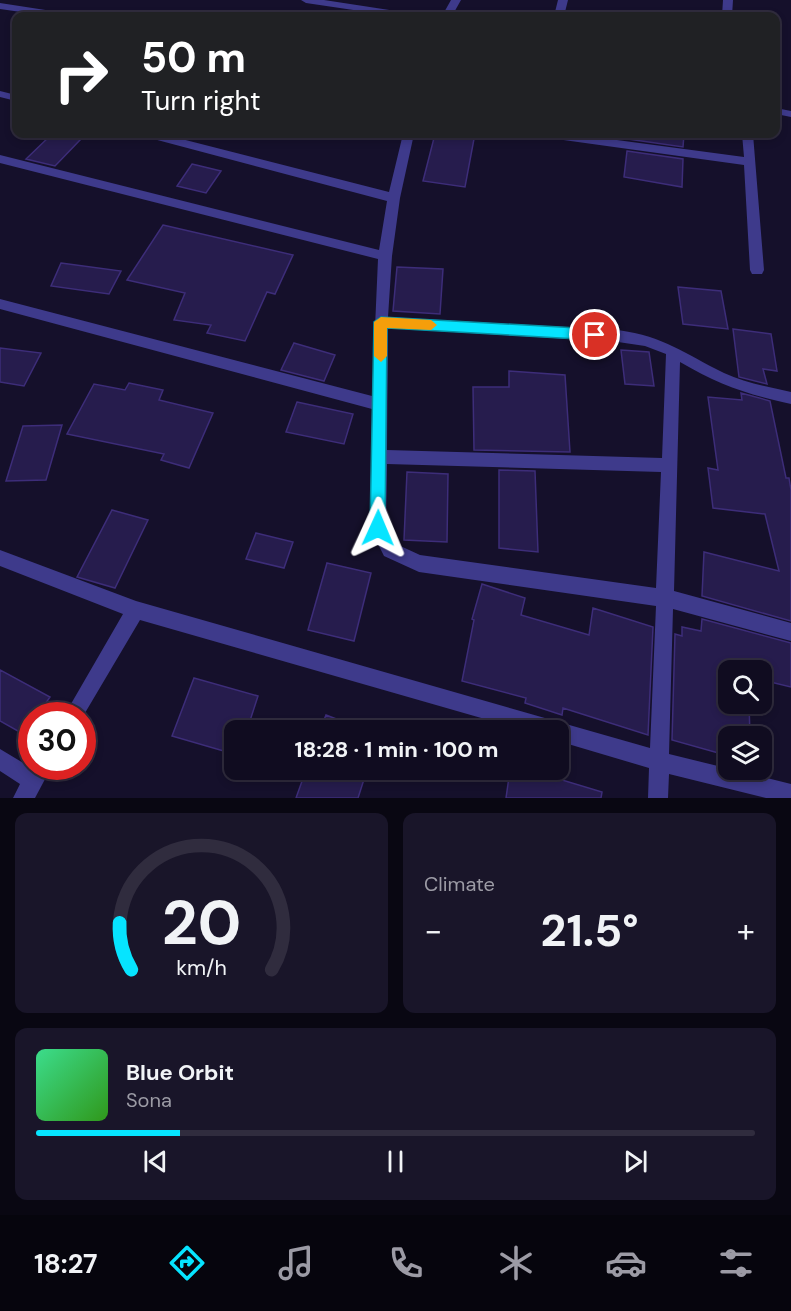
<!DOCTYPE html>
<html lang="en">
<head>
<meta charset="utf-8">
<style>
	body { margin:0; font-family:"DM Sans",sans-serif; background:#191529; color:#f1f3f6; height:100vh; display:flex; flex-direction:column; font-size:22px; white-space:nowrap }
	* { box-sizing:border-box; margin:0 }
	p { font-size:20px; color:#9c9ba5 }
	.icon { flex:none; width:33px; height:33px; fill:none; stroke:currentColor; stroke-width:2; stroke-linecap:round; stroke-linejoin:round }
	.map { position:relative; height:798px; overflow:hidden }
	.drawer { display:flex; flex-direction:column; gap:15px; padding:15px; background:#090712; flex:1 }
	.drawer>* { flex:none }
	.top-card { position:absolute; left:12px; top:12px; width:768px; height:126px; border-radius:12px; box-shadow:0 3px 9px #0003,0 0 0 2px #302c3e; background:#202124; color:#fff; overflow:hidden }
	.controls { position:absolute; left:718px; top:660px; display:grid; gap:12px }
	.controls a { display:grid; place-items:center; width:54px; height:54px; border-radius:12px; background:#100c20; box-shadow:0 3px 9px #0003,0 0 0 2px #302c3e; font-size:30px }
	.speed { position:absolute; left:18px; top:702px; display:flex; gap:12px; font-size:30px; font-weight:700; text-align:center }
	.speed>* { display:grid; place-content:center; width:78px; height:78px; border-radius:50%; background:#100c20; box-shadow:0 3px 9px #0003,0 0 0 2px #302c3e; line-height:1 }
	.speed .limit { border:9px solid #d22; background:#fff; color:#111 }
	.pin { position:absolute; display:grid; place-items:center; width:51px; height:51px; color:#fff; margin:-26px; border:3px solid #fff; border-radius:50%; box-shadow:0 2px 6px #0007 }
	.me { position:absolute; width:66px; margin:-33px; rotate:1deg; stroke-linejoin:round; filter:drop-shadow(0 0 4px #0008) }
	.turn { display:flex; align-items:center; gap:21px; height:126px; padding:0 30px; font-size:27px }
	.turn .icon { width:78px; height:78px; stroke-width:2.5 }
	.turn b { display:block; font-size:42px; line-height:51px }
	.big { font-size:45px; font-weight:700; line-height:1.1 }
	.drawer .widget { flex:1; display:flex; flex-direction:column; justify-content:center; gap:9px; min-width:0; padding:0 21px; border-radius:12px; background:#191529 }
	.drawer .dial { align-items:center; gap:0 }
	.dial svg { height:156px; overflow:visible; fill:none; stroke:#302c3e; stroke-width:7; stroke-linecap:round; text-anchor:middle }
	.dial text { fill:#f1f3f6; stroke:none }
	.song { display:flex; align-items:center; gap:18px }
	.cover { width:72px; height:72px; border-radius:9px; background:linear-gradient(135deg,hsl(150 70% 55%),hsl(110 70% 35%)) }
	.played { height:6px; border-radius:3px; background:linear-gradient(90deg,#06e4ff 20%,#302c3e 20%) }
	.keys { display:flex; justify-content:space-around; direction:ltr }
	.heat { display:flex; justify-content:space-between; align-items:center; font-size:33px; direction:ltr }
	.drawer .tiles { flex:1; display:grid; gap:15px; grid-template-columns:1fr 1fr }
	.widget:last-child { grid-column:span 2 }
	.trip { position:absolute; left:224px; top:720px; width:345px; height:60px; border-radius:12px; background:#100c20; box-shadow:0 3px 9px #0003,0 0 0 2px #302c3e; font-weight:700; line-height:60px; text-align:center }
	.dock { display:flex; height:96px; justify-content:space-around; align-items:center; background:#06050d; color:#9c9ba5 }
	.dock .icon { width:42px; height:42px }
	.dock .selected { color:#06e4ff }
	.dock b { font-size:27px; color:#f1f3f6 }
	.map>svg:first-child { display:block }
	.building { fill:#261c4d; stroke:#3d2d79; stroke-width:1.5 }
	.lines { fill:none; stroke-linecap:round; stroke-linejoin:round }
	.street { fill:#3e3a8b; fill-rule:evenodd }
	.route { fill:#06e4ff; stroke:#0494a6; stroke-width:1.5 }
	.slow { fill:#f59e0b }
</style>
</head>
<body>
<div class="map">
<svg width="791" height="798" viewBox="0 0 791 798">
	<rect width="100%" height="100%" fill="#15102b"/>
	<path class="building" d="M52,134l29,5 -26,27 -29,-7z
		M435,134l39,5 -9,48 -42,-6z
		M628,134h56l-1,13 -55,-8z
		M627,151l56,8 -1,28 -58,-10z
		M192,164l29,7 -15,22 -29,-7z
		M163,225l130,30 -18,39 -8,-2 -22,49 -38,-8 4,-8 -37,-5 11,-27 -58,-13z
		M61,263l60,8 -12,23 -58,-8z
		M397,267l46,2 -3,45 -47,-3z
		M678,287l43,4 7,38 -45,-5z
		M733,329l38,5 6,37 -14,-2 4,15 -28,-7z
		M294,343l41,12 -11,26 -43,-11z
		M0,348l41,5 -17,33 -24,-4z
		M621,350l28,2 5,34 -29,-2z
		M509,371l56,4 5,77 -96,-2 -1,-63h36z
		M129,383l34,7 -4,10 54,13 -24,55 -28,-8 3,-6 -97,-20 27,-50 31,6z
		M741,393l29,8 16,77h3l2,12v131l-89,-25 2,-44 75,19 -14,-57 -52,-6 -5,-40 10,2 -10,-73 34,3z
		M297,402l56,12 -9,30 -58,-12z
		M62,425l-16,55 -40,1 17,-55z
		M499,470l36,1 3,81 -39,-4z
		M407,472l41,2 -1,68 -43,-2z
		M112,510l36,10 -33,68 -38,-11z
		M256,533l37,9 -9,26 -38,-9z
		M327,563l44,10 -17,68 -46,-11z
		M482,584l43,14 -4,17 68,20 4,-27 60,19 -5,108 -85,-27 -1,7 -37,-12 1,-5 -64,-17 12,-61 -2,-1z
		M702,619l89,24v44l-29,-7v-10h-33v34h20l1,32h-21v20l-57,-16 3,-106 7,2v-9l19,4z
		M0,670l50,27 -13,19h-5v9l-7,10 -25,-14z
		M194,678l64,18 -11,34h-13v24l-62,-18z
		M326,715l39,15h-45z
		M306,770h61l-9,28h-62z
		M510,770h19l73,22 -1,6h-95z"/>
	<g class="lines">
		<path class="street" d="M301,0h23l85,13 5,3h-20l-88,-13z
			M451,0h10l-9,16h-10z
			M558,0h10l-4,16h-10z
			M723,0h10l-1,16h-10z
			M0,3l65,10 5,3h-21l-49,-7z
			M0,91l16,4v6l-16,-4z
			M776,108l15,3v6l-15,-3z
			M144,134h18l227,58 14,-58h11l-14,64 -8,58 -4,61 230,13c48,7 65,23 106,43 21,10 45,14 67,19v12c-45,-10 -72,-19 -111,-42l-6,229 117,32v18l-118,-32 -4,145 122,30v14h-25l-97,-24 -1,24h-20l1,-30 -91,-27v-11h-35l-383,-110 -58,98v-2h-18l59,-102 -123,-48v-16l136,51 514,147 6,-142 -237,-34 -35,-16 -14,-28 2,-119 -372,-100v-10l372,97 6,-137 -378,-96v-8l379,95 8,-49 -241,-64zM388,328l230,14 27,4 21,8 -4,104 -275,-8zM387,464l274,8 -5,116 -236,-33 -24,-11 -10,-17z
			M544,134h28l172,23 -2,-23h11l11,136 -2,4h-10l-2,-4 -6,-105 -195,-27z
			M0,749l30,18 2,-2v1h20l-17,32h-22l7,-14 -20,-13z"/>
	</g>
	<path class="route" d="M381,317l214,12 6,6 -6,5 -208,-12 -2,200 -2,5 -5,2 -6,-2 -2,-5 4,-206z"/>
	<path class="slow" d="M381,317l50,3 6,5 -6,5 -44,-2v28l-6,6 -7,-6v-34z"/>
</svg>
<div class="controls">
<a><svg class="icon" aria-label="search" viewBox="0 0 24 24"><circle cx="10" cy="10" r="6"/><path d="M15 15l6 6"/></svg></a>
<a><svg class="icon" aria-label="layers" viewBox="0 0 24 24"><path d="M12 4l9 5-9 5-9-5zM3 14l9 5 9-5"/></svg></a>
</div>
<div class="speed"><div class="limit">30</div></div>
<div class="pin" style="left:595px;top:335px;background:#d93025"><svg class="icon" aria-label="arrive" viewBox="0 0 24 24"><path d="M6 21V4h12l-3 4 3 4H6"/></svg></div>
<svg class="me" style="left:378px;top:528px" viewBox="-20 -20 40 40"><path d="M0-17L14 15 0 8-14 15z" fill="#06e4ff" stroke="#fff" stroke-width="4"/></svg>
<div class="trip">18:28 · 1 min · 100 m</div>
<div class="top-card">
<div class="turn"><svg class="icon" aria-label="right" viewBox="0 0 24 24"><path d="M7 20v-9h11M14 6l5 5-5 5"/></svg><div><b>50 m</b>Turn right</div></div>
</div>
</div>
<section class="drawer">
<div class="tiles">
<div class="widget dial"><svg viewBox="0 0 100 80">
<path d="M14 69A42 42 0 1 1 86 69"/>
<path d="M14 69A42 42 0 0 1 8 45" stroke="#06e4ff"/>
<text x="50" y="56" font-size="32" font-weight="700">20</text>
<text x="50" y="72" font-size="11">km/h</text>
</svg></div>
<div class="widget"><p>Climate</p>
<div class="heat"><a>−</a><b class="big">21.5°</b><a>+</a></div>
</div>
<div class="widget">
<div class="song"><i class="cover"></i><div><b>Blue Orbit</b><p>Sona</p></div></div>
<div class="played"></div>
<div class="keys"><svg class="icon" aria-label="previous" viewBox="0 0 24 24"><path d="M18 5L8 12l10 7zM5 5v14"/></svg><svg class="icon" aria-label="pause" viewBox="0 0 24 24"><path d="M8 5v14M16 5v14"/></svg><svg class="icon" aria-label="next" viewBox="0 0 24 24"><path d="M6 5l10 7-10 7zM19 5v14"/></svg></div>
</div>
</div>
</section>
<nav class="dock">
<b>18:27</b>
<svg class="icon selected" aria-label="directions" viewBox="0 0 24 24"><path d="M12 3l9 9-9 9-9-9zM9 14v-3h6M13 9l2 2-2 2"/></svg>
<svg class="icon" aria-label="music" viewBox="0 0 24 24"><path d="M9 18V5l10-2v13"/><circle cx="6" cy="18" r="3"/><circle cx="16" cy="16" r="3"/></svg>
<svg class="icon" aria-label="phone" viewBox="0 0 24 24"><path d="M5 4h4l2 5-3 2q2 4 5 5l2-3 5 2v4C11 20 4 13 5 4z"/></svg>
<svg class="icon" aria-label="climate" viewBox="0 0 24 24"><path d="M12 3v18M4 7l16 10M4 17L20 7"/></svg>
<svg class="icon" aria-label="car" viewBox="0 0 24 24"><path d="M5 17H2v-5l4-1 3-4h7l3 4 3 1v5h-3M9 17h6M6 11h13"/><circle cx="7" cy="17" r="2"/><circle cx="17" cy="17" r="2"/></svg>
<svg class="icon" aria-label="filters" viewBox="0 0 24 24"><path d="M4 7h16M4 17h16"/><circle cx="9" cy="7" r="2"/><circle cx="15" cy="17" r="2"/></svg>
</nav>
</body>
</html>
